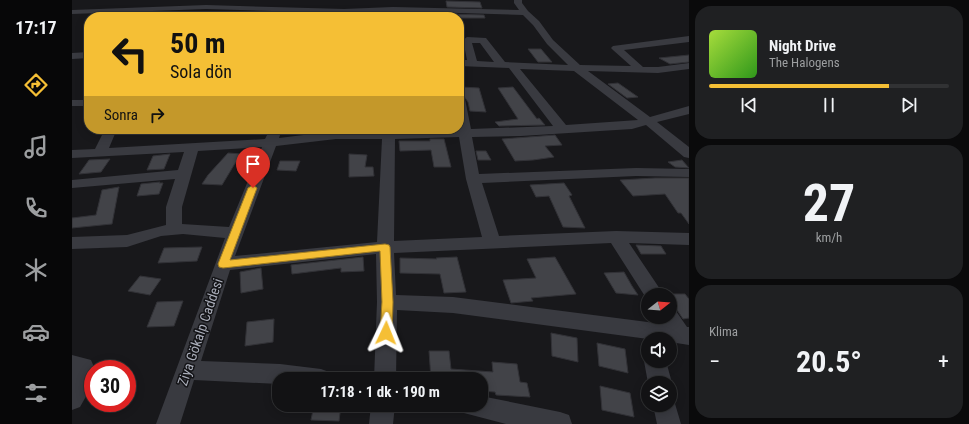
<!DOCTYPE html>
<html lang="tr">
<head>
<meta charset="utf-8">
<style>
	body { margin:0; font-family:"Roboto Condensed",sans-serif; background:#1f2022; color:#f1f3f6; height:100vh; display:flex; flex-direction:column; font-size:15px; white-space:nowrap }
	* { box-sizing:border-box; margin:0 }
	p { font-size:13px; color:#9c9ea0 }
	.icon { flex:none; width:22px; height:22px; fill:none; stroke:currentColor; stroke-width:2; stroke-linecap:round; stroke-linejoin:round }
	.map { position:relative; flex:1; overflow:hidden }
	.side { display:flex; flex-direction:column; gap:6px; padding:6px; background:#0a0a0b; width:280px }
	.side>* { flex:none }
	.guide { position:absolute; left:12px; top:12px; width:380px; height:122px; border-radius:16px; box-shadow:0 2px 10px #0003,0 0 0 1px #313234; background:#f5bf35; color:#111; overflow:hidden }
	.needle { width:26px; rotate:73deg }
	.controls { position:absolute; left:569px; top:288px; display:grid; gap:8px }
	.controls a { display:grid; place-items:center; width:36px; height:36px; border-radius:50%; background:#121214; box-shadow:0 2px 10px #0003,0 0 0 1px #313234; font-size:20px }
	.speed { position:absolute; left:12px; top:360px; display:flex; gap:8px; font-size:20px; font-weight:700; text-align:center }
	.speed>* { display:grid; place-content:center; width:52px; height:52px; border-radius:50%; background:#121214; box-shadow:0 2px 10px #0003,0 0 0 1px #313234; line-height:1 }
	.speed .limit { border:6px solid #d22; background:#fff; color:#111 }
	.pin { position:absolute; display:grid; place-items:center; width:34px; height:34px; color:#fff; margin:-41px -17px; border-radius:50% 50% 50% 0; rotate:-45deg; box-shadow:0 0 4px #0007 }
	.pin .icon { rotate:45deg }
	.me { position:absolute; width:44px; margin:-22px; rotate:2deg; stroke-linejoin:round; filter:drop-shadow(0 0 3px #0008) }
	.turn { display:flex; align-items:center; gap:14px; height:84px; padding:0 20px; font-size:18px }
	.turn .icon { width:52px; height:52px; stroke-width:2.5 }
	.turn b { display:block; font-size:28px; line-height:34px }
	.then { display:flex; align-items:center; height:38px; padding:0 20px; background:#0003; gap:8px; font-size:15px }
	.big { font-size:30px; font-weight:700; line-height:1.1 }
	.side .tile { flex:1; display:flex; flex-direction:column; justify-content:center; gap:6px; min-width:0; padding:0 14px; border-radius:16px; background:#1f2022 }
	.side .dial { align-items:center; gap:0 }
	.dial b { font-size:52px; line-height:1 }
	.song { display:flex; align-items:center; gap:12px }
	.cover { width:48px; height:48px; border-radius:6px; background:linear-gradient(135deg,hsl(80 70% 55%),hsl(110 70% 35%)) }
	.played { height:4px; border-radius:2px; background:linear-gradient(90deg,#f5bf35 75%,#313234 75%) }
	.keys { display:flex; justify-content:space-around; direction:ltr }
	.heat { display:flex; justify-content:space-between; align-items:center; font-size:22px; direction:ltr }
	.trip { position:absolute; left:200px; top:372px; width:216px; height:40px; border-radius:16px; background:#121214; box-shadow:0 2px 10px #0003,0 0 0 1px #313234; font-weight:700; line-height:40px; text-align:center }
	main { display:flex; flex:1; min-height:0 }
	.menu { display:flex; flex-direction:column; width:72px; justify-content:space-around; align-items:center; background:#070708; color:#9c9ea0 }
	.menu .icon { width:28px; height:28px }
	.menu .on { color:#f5bf35 }
	.menu b { font-size:18px; color:#f1f3f6 }
	.map>svg:first-child { display:block }
	.building { fill:#424348; stroke:#323237 }
	.lines { fill:none; stroke-linecap:round; stroke-linejoin:round }
	.minor { fill:#393a40; fill-rule:evenodd }
	.route { fill:#f5bf35; stroke:#9f7c22 }
	.labels { text-anchor:middle; dominant-baseline:central; stroke-width:3; stroke-linejoin:round; paint-order:stroke }
	.street-label { font-size:14px; fill:#aaaeba; stroke:#131316 }
</style>
</head>
<body>
<main>
<nav class="menu">
<b>17:17</b>
<svg class="icon on" aria-label="directions" viewBox="0 0 24 24"><path d="M12 3l9 9-9 9-9-9zM9 14v-3h6M13 9l2 2-2 2"/></svg>
<svg class="icon" aria-label="music" viewBox="0 0 24 24"><path d="M9 18V5l10-2v13"/><circle cx="6" cy="18" r="3"/><circle cx="16" cy="16" r="3"/></svg>
<svg class="icon" aria-label="phone" viewBox="0 0 24 24"><path d="M5 4h4l2 5-3 2q2 4 5 5l2-3 5 2v4C11 20 4 13 5 4z"/></svg>
<svg class="icon" aria-label="climate" viewBox="0 0 24 24"><path d="M12 3v18M4 7l16 10M4 17L20 7"/></svg>
<svg class="icon" aria-label="car" viewBox="0 0 24 24"><path d="M5 17H2v-5l4-1 3-4h7l3 4 3 1v5h-3M9 17h6M6 11h13"/><circle cx="7" cy="17" r="2"/><circle cx="17" cy="17" r="2"/></svg>
<svg class="icon" aria-label="filters" viewBox="0 0 24 24"><path d="M4 7h16M4 17h16"/><circle cx="9" cy="7" r="2"/><circle cx="15" cy="17" r="2"/></svg>
</nav>
<div class="map">
<svg width="617" height="424" viewBox="0 0 617 424">
	<rect width="100%" height="100%" fill="#18181b"/>
	<path class="building" d="M374,1l34,1 2,6 -35,-1z
		M376,14l36,1 1,3h-26v-1h-9z
		M456,49h13l11,13h-14z
		M617,55v7l-19,2 -11,-6z
		M546,83l20,14 -11,1 -19,-14z
		M389,87l18,1 7,24 -16,-1 -2,-9 -5,-7z
		M441,87l24,32 2,-1 6,7 -46,1 -4,-4 23,-3 -20,-31z
		M483,135l7,10 -17,1 9,11 -21,3 -18,1 -13,-22z
		M358,139h14l7,28h-17l-3,-17 -31,1 -1,-10h31z
		M404,151h10l5,9h-13z
		M156,153l14,1 -8,11 -12,20 -20,-1 6,-9z
		M98,154l-6,15 -17,1 6,-14z
		M277,154l18,1 -2,12h8l1,9 -25,1z
		M38,159l-9,13 -22,2 10,-14z
		M610,160l7,8 -14,-1 -7,-5z
		M208,161h20l-4,10 -19,-1z
		M583,178h34v46l-8,-11h-3l-13,-19 -32,2 -13,-16z
		M88,182l-1,1h4l-4,11 -22,2 4,-12z
		M492,183l8,12 -3,1 16,32 -22,-1 -14,-31 -13,1 -6,-12z
		M47,187l-7,37 -40,4v-10l24,-3 6,-25z
		M564,245l25,1 5,8h-25z
		M130,247l-5,14 -39,2 6,-15z
		M291,257l1,14 -23,1v-4l-49,6 -1,-9z
		M385,257l9,35 -22,1 -4,-19 -40,-1v-15l37,1 -1,-1z
		M483,257l21,37 -45,4 2,3 -22,2 -8,-23 33,-2 -9,-19z
		M189,268l2,21 -22,4 -1,-21z
		M552,272l8,14 6,9 -22,-2 -12,-20z
		M68,276l21,3 -11,16 -22,-4z
		M598,294h15l4,5v19l-6,1 -6,-9 -7,-2z
		M111,301l-9,25 -27,1 10,-25z
		M202,319l-1,23 -28,4 2,-24z
		M479,333l26,5 1,24 -26,-6z
		M525,343l28,6 3,24 -29,-7z
		M357,351h20l2,18 42,3 -1,-10 25,2 3,18 7,1 3,14 -34,-2 -1,-3 -14,-1v-12h-50z
		M528,386l30,7 4,24 -32,-7z
		M242,405h27l-2,16 -28,-1z"/>
	<g class="lines">
		<path class="minor" d="M442,0h8v3l6,8 11,10 14,19 27,25 51,1 -18,-16 -2,-2 2,-2 76,-10v6l-65,8 19,17h15l31,-4v6l-31,4 -70,-2 62,46 39,-11v8l-32,8 32,25v11l-5,-1 -38,-32 -14,4 -111,7 -49,1 7,37 157,-6 53,1v8l-53,-1 -154,7 17,53 117,-5 73,2v12l-60,-2 35,52h-16v6l-37,-58 -217,10 2,42 57,2 210,27 -4,-7h11v-8l6,2 11,16h2v18l-19,-3v-3h-22l-195,-26 -56,-3 -1,69h-22l3,-77 -1,-48 -146,16 -29,91 79,3 41,5 8,3 3,7h-53v5l-85,-4 -14,44h-24l69,-186 -42,-4 -22,2 -34,11 -55,2v-12l55,-2 39,-10v-18l9,-28 -103,9v-8l106,-10 6,-18 -112,6v-8l23,-1 10,-20h12l-8,19 156,-9 5,-10h12l-3,9 57,-7 122,-1 1,-34 4,1 2,2 6,30 82,-3 -44,-58 -50,-2v-6h8l-4,-20 4,-3 19,1 19,24 63,3 -21,-21 -14,-19 -10,-10 -130,-4 -49,2 -138,-4 -134,5v-4l134,-5 138,4 49,-2 126,3 -5,-7zM400,43h8l14,19 -17,-1zM448,69l54,2 64,49 -72,5zM387,137l7,42 16,58 -88,4 1,-102zM264,139h46l-5,103 -142,14 41,-110zM190,147l-33,80 -47,-3v-17l16,-56z
			M17,52v6l-17,1v-6z
			M0,100h17v6h-17z
			M575,354l1,7h18l6,22 -2,3v-3h-22l-4,-22z
			M0,355l19,5 3,7 -5,24 -9,16 -8,3z
			M409,396l79,16 9,3 3,9h-66l-42,-11 -4,-8h21z
			M598,396l3,1 8,27h-24l-4,-19h17z
			M299,405h24l-2,19h-24z"/>
	</g>
	<path class="route" d="M181,185l4,3 -27,72 155,-16 4,1 1,2 3,55 -1,31 -1,3 -5,2 -4,-2 -2,-3 2,-31 -2,-51 -157,17 -4,-1 -1,-3 30,-76z"/>
	<g class="labels">
		<g class="street-label">
			<text transform="translate(128 332) rotate(-71)">Ziya Gökalp Caddesi</text>
		</g>
	</g>
</svg>
<div class="controls">
<a><svg class="needle" viewBox="-14 -14 28 28"><path d="M0-13l5 13h-10z" fill="#e53935"/><path d="M0 13l5-13h-10z" fill="#9c9ea0"/></svg></a>
<a><svg class="icon" aria-label="sound" viewBox="0 0 24 24"><path d="M4 9h4l5-4v14l-5-4H4zM17 9q2 3 0 6"/></svg></a>
<a><svg class="icon" aria-label="layers" viewBox="0 0 24 24"><path d="M12 4l9 5-9 5-9-5zM3 14l9 5 9-5"/></svg></a>
</div>
<div class="speed"><div class="limit">30</div></div>
<div class="pin" style="left:181px;top:188px;background:#d93025"><svg class="icon" aria-label="arrive" viewBox="0 0 24 24"><path d="M6 21V4h12l-3 4 3 4H6"/></svg></div>
<svg class="me" style="left:314px;top:333px" viewBox="-20 -20 40 40"><path d="M0-17L14 15 0 8-14 15z" fill="#f5bf35" stroke="#fff" stroke-width="4"/></svg>
<div class="trip">17:18 · 1 dk · 190 m</div>
<div class="guide">
<div class="turn"><svg class="icon" aria-label="left" viewBox="0 0 24 24"><path d="M17 20v-9H6M10 6l-5 5 5 5"/></svg><div><b>50 m</b>Sola dön</div></div>
<div class="then">Sonra<svg class="icon" aria-label="right" viewBox="0 0 24 24"><path d="M7 20v-9h11M14 6l5 5-5 5"/></svg></div>
</div>
</div>
<section class="side">
<div class="tile">
<div class="song"><i class="cover"></i><div><b>Night Drive</b><p>The Halogens</p></div></div>
<div class="played"></div>
<div class="keys"><svg class="icon" aria-label="previous" viewBox="0 0 24 24"><path d="M18 5L8 12l10 7zM5 5v14"/></svg><svg class="icon" aria-label="pause" viewBox="0 0 24 24"><path d="M8 5v14M16 5v14"/></svg><svg class="icon" aria-label="next" viewBox="0 0 24 24"><path d="M6 5l10 7-10 7zM19 5v14"/></svg></div>
</div>
<div class="tile dial"><b>27</b><p>km/h</p></div>
<div class="tile"><p>Klima</p>
<div class="heat"><a>−</a><b class="big">20.5°</b><a>+</a></div>
</div>
</section>
</main>
</body>
</html>
